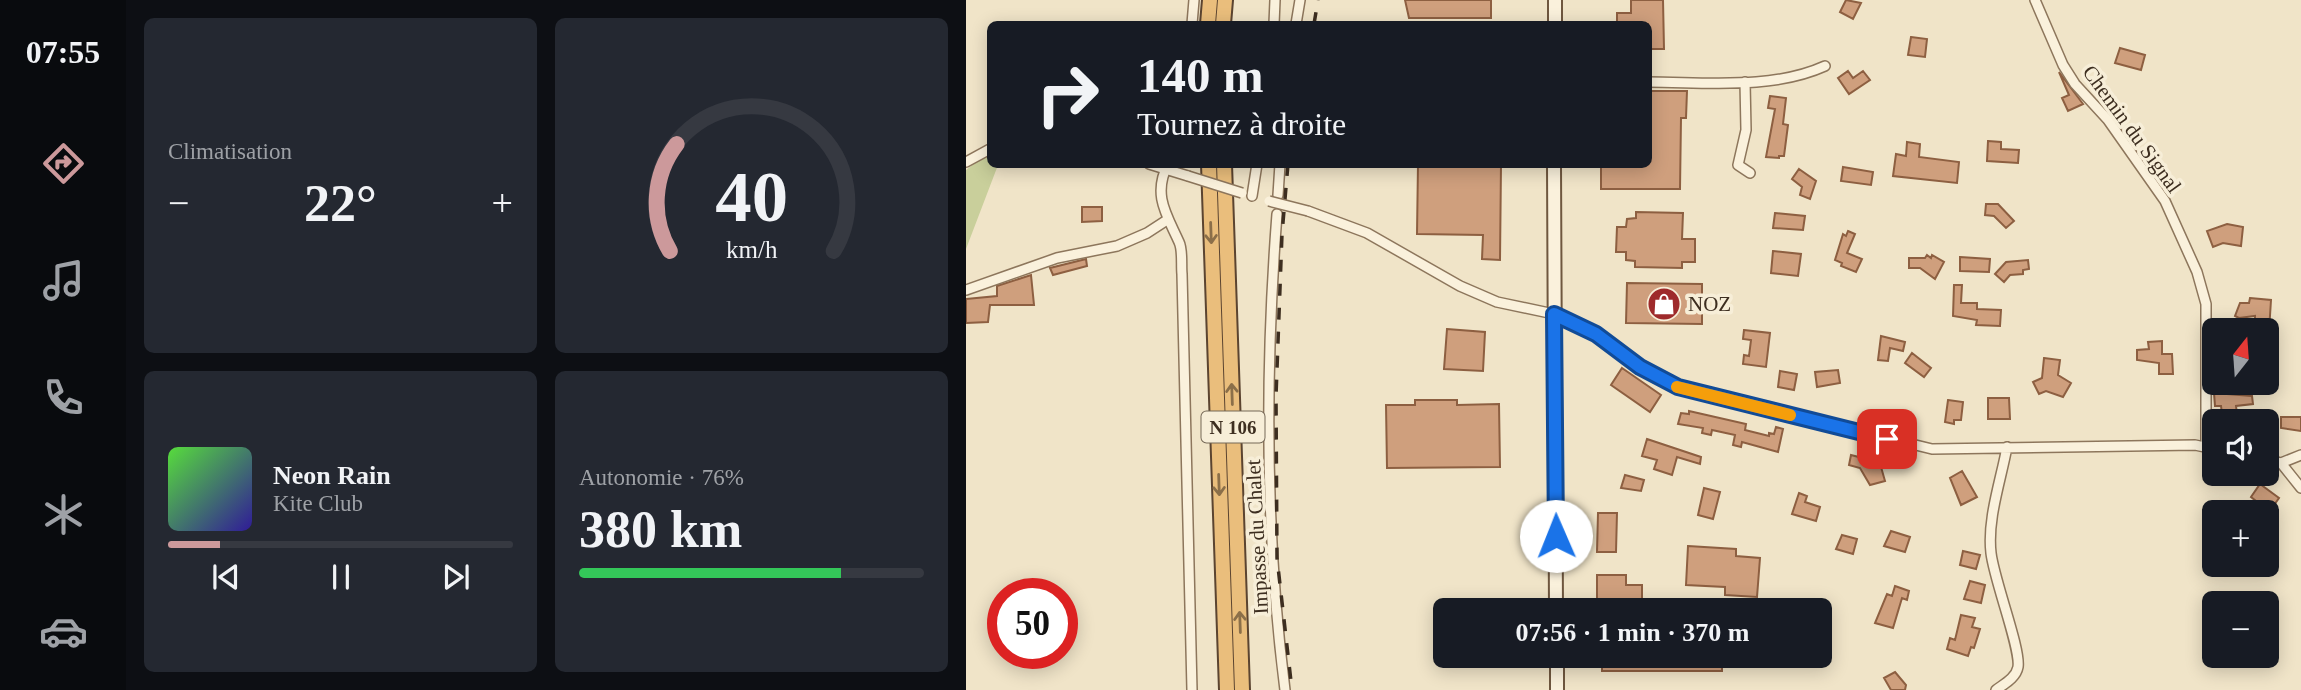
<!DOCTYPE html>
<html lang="fr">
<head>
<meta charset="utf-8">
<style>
	body { margin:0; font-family:Georgia,serif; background:#242831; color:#f1f3f6; height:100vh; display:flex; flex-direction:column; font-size:26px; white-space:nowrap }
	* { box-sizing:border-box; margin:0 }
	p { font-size:23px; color:#9ea1a6 }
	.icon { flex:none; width:38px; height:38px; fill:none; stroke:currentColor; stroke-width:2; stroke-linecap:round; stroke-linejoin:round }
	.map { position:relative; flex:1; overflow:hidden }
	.panel { display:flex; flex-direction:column; gap:18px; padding:18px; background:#0d0f14; width:840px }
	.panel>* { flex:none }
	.banner { position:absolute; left:21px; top:21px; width:665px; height:147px; border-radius:10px; box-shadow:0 4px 18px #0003; background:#171b24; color:#f1f3f6; overflow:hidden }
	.needle { width:46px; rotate:17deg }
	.buttons { position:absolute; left:1236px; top:318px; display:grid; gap:14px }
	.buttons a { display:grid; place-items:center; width:77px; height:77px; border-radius:10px; background:#171b24; box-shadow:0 4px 18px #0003; font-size:35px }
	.speed { position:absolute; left:21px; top:578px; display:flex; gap:14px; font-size:35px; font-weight:700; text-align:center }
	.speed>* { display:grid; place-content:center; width:91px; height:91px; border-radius:50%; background:#171b24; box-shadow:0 4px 18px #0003; line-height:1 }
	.speed .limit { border:10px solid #d22; background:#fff; color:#111 }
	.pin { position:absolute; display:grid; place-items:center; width:60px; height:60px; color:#fff; margin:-30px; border-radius:14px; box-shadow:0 4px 10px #0006 }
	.me { position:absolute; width:77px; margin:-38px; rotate:359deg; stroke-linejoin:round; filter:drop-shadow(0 0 5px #0008) }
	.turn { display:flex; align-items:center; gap:24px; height:147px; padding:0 35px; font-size:32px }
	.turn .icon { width:91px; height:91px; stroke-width:2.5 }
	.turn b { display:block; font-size:49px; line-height:60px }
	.big { font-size:52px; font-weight:800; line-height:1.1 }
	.panel .card { flex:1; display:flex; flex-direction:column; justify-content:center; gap:10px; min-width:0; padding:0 24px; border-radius:10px; background:#242831 }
	.panel .dial { align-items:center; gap:0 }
	.dial svg { height:182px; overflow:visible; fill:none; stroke:#363941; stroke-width:7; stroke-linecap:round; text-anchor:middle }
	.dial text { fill:#f1f3f6; stroke:none }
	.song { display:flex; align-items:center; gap:21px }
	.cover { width:84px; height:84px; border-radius:10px; background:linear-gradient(135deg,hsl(110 70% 55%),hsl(250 70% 35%)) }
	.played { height:7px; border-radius:4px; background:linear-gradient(90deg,#cc999b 15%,#363941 15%) }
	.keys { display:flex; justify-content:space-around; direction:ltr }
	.heat { display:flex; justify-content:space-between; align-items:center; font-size:38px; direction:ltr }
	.charge { height:10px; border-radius:5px; background:linear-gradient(90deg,#34c759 76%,#363941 0) }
	.panel .tiles { flex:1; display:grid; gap:18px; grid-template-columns:repeat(2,1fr) }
	.trip { position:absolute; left:467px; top:598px; width:399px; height:70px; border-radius:10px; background:#171b24; box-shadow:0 4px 18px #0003; font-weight:800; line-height:70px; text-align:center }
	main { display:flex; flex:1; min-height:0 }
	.tab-bar { display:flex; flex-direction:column; width:126px; justify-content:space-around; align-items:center; background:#090b0e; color:#9ea1a6 }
	.tab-bar .icon { width:49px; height:49px }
	.tab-bar .on { color:#cc999b }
	.tab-bar b { font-size:32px; color:#f1f3f6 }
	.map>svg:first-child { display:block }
	.green { fill:#c9cf9b }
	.building { fill:#cf9f7d; stroke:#8d5f41; stroke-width:2 }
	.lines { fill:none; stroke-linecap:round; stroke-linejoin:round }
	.minor-casing { stroke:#8d765c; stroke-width:12 }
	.secondary-casing { stroke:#6f573f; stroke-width:16 }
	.trunk-casing { stroke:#5b4430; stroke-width:18 }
	.minor { stroke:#faf1dc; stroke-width:9 }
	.secondary { stroke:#faf1dc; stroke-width:12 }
	.trunk { stroke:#eabe7c; stroke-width:14 }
	.rail { stroke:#3d2e20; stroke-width:3.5; stroke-dasharray:12 12; stroke-linecap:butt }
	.minor-bridge-casing { stroke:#8d765c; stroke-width:12; stroke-linecap:butt }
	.minor-bridge { stroke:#faf1dc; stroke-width:9 }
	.oneway { stroke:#8b6f49 }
	.route-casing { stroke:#114b97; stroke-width:18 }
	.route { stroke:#1a73e8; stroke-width:12 }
	.slow { stroke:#f59e0b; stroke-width:12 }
	.labels { text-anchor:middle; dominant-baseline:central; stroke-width:7; stroke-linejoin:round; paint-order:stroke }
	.shield { fill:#f7eed8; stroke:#756857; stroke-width:2 }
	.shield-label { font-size:19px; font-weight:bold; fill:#3d2e20 }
	.street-label { font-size:21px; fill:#3d2e20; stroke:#f7eed8 }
	.poi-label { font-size:21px; fill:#3d2e20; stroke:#f7eed8; text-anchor:start }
</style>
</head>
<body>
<main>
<nav class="tab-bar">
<b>07:55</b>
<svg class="icon on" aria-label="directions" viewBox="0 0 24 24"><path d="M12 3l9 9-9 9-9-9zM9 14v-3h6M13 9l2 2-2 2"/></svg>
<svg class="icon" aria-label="music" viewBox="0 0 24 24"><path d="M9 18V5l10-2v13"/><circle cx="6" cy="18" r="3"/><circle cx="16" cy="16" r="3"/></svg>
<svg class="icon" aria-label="phone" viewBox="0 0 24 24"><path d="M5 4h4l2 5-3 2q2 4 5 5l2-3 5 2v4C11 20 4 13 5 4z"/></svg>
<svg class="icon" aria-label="climate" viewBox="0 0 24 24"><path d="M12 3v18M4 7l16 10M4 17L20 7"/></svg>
<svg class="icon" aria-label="car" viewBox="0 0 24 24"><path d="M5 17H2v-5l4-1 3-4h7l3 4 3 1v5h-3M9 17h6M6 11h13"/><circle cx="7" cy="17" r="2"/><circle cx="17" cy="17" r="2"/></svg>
</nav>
<section class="panel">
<div class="tiles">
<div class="card"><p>Climatisation</p>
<div class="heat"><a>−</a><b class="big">22°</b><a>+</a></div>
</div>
<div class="card dial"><svg viewBox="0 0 100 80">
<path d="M14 69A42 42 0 1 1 86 69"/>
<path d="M14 69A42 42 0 0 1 17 22" stroke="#cc999b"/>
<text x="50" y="56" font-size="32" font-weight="700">40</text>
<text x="50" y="72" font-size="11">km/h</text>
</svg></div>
<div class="card">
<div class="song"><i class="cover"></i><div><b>Neon Rain</b><p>Kite Club</p></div></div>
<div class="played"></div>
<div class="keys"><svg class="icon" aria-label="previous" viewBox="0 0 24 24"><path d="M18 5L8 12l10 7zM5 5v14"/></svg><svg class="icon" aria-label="pause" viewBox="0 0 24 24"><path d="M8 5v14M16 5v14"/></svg><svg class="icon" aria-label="next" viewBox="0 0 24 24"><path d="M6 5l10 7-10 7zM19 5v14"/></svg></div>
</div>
<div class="card"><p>Autonomie · 76%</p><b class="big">380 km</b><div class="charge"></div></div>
</div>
</section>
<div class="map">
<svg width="1335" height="690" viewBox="0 0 1335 690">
	<rect width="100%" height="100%" fill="#f0e4c8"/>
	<path class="green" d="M24,155v9l8,1 -32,84v-79l17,-13z"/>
	<path class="building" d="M439,0h86v18h-82z
		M665,0h32l1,49h-16v-25h-31v-11h14z
		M880,0l15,3 -8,16 -13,-7z
		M945,37l16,2 -2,18 -17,-2z
		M1154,48l25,7 -4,15 -26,-7z
		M882,71l5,7 10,-7 7,9 -21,14 -11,-16z
		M1093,72l24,32 -15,7 -6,-13 7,-3z
		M682,91h39l-1,27h-5l-1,71h-79v-25h47z
		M804,96l16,2 -3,26 5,1 -4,31h-5v2l-13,-1 9,-48 -7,-1z
		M1022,141l13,1v7l18,1 -1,13 -31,-2z
		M941,142l13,2 -1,13 40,5 -2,21 -64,-7 3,-22 10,2z
		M452,164h83l-1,96 -18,-1 1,-24 -66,-1z
		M877,167l30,5 -2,13 -30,-4z
		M833,169l17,12 -6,18 -10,-4 2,-8 -10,-8z
		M1020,204h12l16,17 -8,7 -12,-12 -9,-1z
		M116,207h20v14l-20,1z
		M670,212l47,1 -1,26h13v23h-13v6l-47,-1v-6l-9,-1v-8h-10l1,-25h9l1,-8 9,-1z
		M809,213l30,3 -2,14 -30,-2z
		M1261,224l16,3 -2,19 -18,-3 -10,4 -6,-16z
		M882,231l7,3 -8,19 15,6 -6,13 -15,-6 1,-3 -7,-3 8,-26 3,2z
		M807,251l28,3 -3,22 -27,-3z
		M961,255l4,3 1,-3 12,7 -9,17 -15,-11h-11v-10h16z
		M994,257l30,2 -1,13 -29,-1z
		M120,259l1,7 -34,9 -3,-7z
		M1062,260l1,9 -6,1v4l-13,1 -6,7 -9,-8 11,-12z
		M65,275l3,30h-44l-2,17 -22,1v-24l31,-3v-10z
		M661,283l75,1v40l-76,-1z
		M988,285h8l-1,18h16v6l24,1 -1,16 -24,-1 1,-5 -24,-4z
		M1284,298l21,2 -2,31h-9l1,-8 -6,-1v-6l-16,2 -4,-2 5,-13h9z
		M481,329l38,3 -2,39 -39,-2z
		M778,330l26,3 -4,34 -23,-3 1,-9 5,1 2,-16 -8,-1z
		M915,336l24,6 -2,9 -13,-3 -2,13 -10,-1z
		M1196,341v13h10l1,20h-14v-11l-22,-3v-10l12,-1 -1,-7z
		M946,353l19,15 -7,9 -19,-14z
		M1078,358l16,2 -2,15 13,8 -8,14 -17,-6 -7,3 -6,-12 9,-4z
		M656,368l39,27 -11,17 -39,-27z
		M872,370l2,13 -23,4 -2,-15z
		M814,371l17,3 -3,16 -16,-3z
		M1248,393l38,3 1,8 -17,2 2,16h-15l-2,-16h-6z
		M1022,398h21l1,21h-22z
		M449,400h42v5l42,-1 1,63 -113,1 -1,-63h29z
		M982,400l15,2 -2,18h-7v4l-9,-2z
		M723,411l57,13 -1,6 24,6v-3l5,1 2,-7 7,2 -5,23 -36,-10 -1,5 -8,-2 2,-10 -23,-5 -1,5 -9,-2 1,-5 -25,-4 3,-11 8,1z
		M1315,417h20v14l-20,-3z
		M681,439l54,18 -1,7 -23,-7 -5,18 -18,-6 3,-9 -15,-4z
		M885,455l23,6 7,6 4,14 -15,4 -10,-17 -11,-3z
		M996,471l15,26 -16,8 -11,-27z
		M659,475l19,5 -3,11 -20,-3z
		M1294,484l19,14 -5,7 -4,-3 -5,6 -14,-11z
		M738,488l16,4 -7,27 -15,-4z
		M833,493l8,3 -2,6 15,5 -4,14 -24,-7z
		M632,513h19l-1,39h-19z
		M925,531l19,6 -5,15 -21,-6z
		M876,535l15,4 -4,15 -17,-5z
		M722,546l48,3v7l24,2 -3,39 -32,-2v-8l-39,-2z
		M997,551l17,4 -4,14 -16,-4z
		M631,575h29v10h16v26h-45z
		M1004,581l15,4 -4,18 -17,-4z
		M929,586l14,5 -2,9 -5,-2 -9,30 -18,-5 12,-29 5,2z
		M995,615l14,3 -3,9 8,2 -6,19 -3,-1 -3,9 -21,-7 3,-11 5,2z
		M631,656h125v15h-120v-5h-5z
		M929,672l11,13 -1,5h-14l-7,-12z"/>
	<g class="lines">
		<defs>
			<path id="minor" d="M1069,0l28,65 12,19 33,36 57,81 32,71 9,32v142
				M226,24l2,-24
				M308,24l1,-24
				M330,24l4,-24
				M682,82c58,0 124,8 177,-16
				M779,82l1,48 -8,35 12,8
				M0,162l24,-13
				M183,164l39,12
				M202,164c-16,31 -1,51 11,78 4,8 2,23 3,32l10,416
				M312,195l2,-31
				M286,196l5,-32
				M342,211l59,22 93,53 37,16 57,12 29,12 57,41 38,20 254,62 263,-4 19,4
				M311,214c-12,157 -12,319 8,476
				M0,290l91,-32 60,-12 30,-13 20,-13
				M1300,459l15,4 20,-8
				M1315,463l20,25
				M1030,690c8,-6 20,-12 22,-23 3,-18 -24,-87 -27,-114 -4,-34 10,-73 16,-106"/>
			<path id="secondary" d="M589,0v24
				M588,164l2,447
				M591,656v34"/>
			<path id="trunk" d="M242,24l2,-24
				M257,24l2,-24
				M243,164l18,526
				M258,164l18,526"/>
		</defs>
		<use href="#minor" class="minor-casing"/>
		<use href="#secondary" class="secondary-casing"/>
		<use href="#trunk" class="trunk-casing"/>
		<use href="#minor" class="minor"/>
		<use href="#secondary" class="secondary"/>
		<use href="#trunk" class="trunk"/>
		<path class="rail" d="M348,24l4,-24
			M322,164l-6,70 -6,162 1,162 15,132"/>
		<defs>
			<path id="minor-bridge" d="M222,176l54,17
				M303,201l39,10"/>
		</defs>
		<use href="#minor-bridge" class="minor-bridge-casing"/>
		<use href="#minor-bridge" class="minor-bridge"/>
	</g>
	<defs><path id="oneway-shaft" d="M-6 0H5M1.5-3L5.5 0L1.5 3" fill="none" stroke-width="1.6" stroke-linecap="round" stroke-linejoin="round" transform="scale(1.75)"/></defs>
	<g class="oneway">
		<use href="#oneway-shaft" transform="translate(245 233) rotate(88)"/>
		<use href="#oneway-shaft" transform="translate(266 394) rotate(-92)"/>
		<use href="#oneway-shaft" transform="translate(253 485) rotate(88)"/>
		<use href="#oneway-shaft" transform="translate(274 622) rotate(-92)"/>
	</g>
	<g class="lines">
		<defs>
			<path id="route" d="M590,536l-2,-222 42,20 44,33 38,20 209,52"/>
		</defs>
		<use href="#route" class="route-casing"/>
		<use href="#route" class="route"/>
		<path class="slow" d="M711,387l113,28"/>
	</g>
	<defs>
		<symbol id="shop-disc" viewBox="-11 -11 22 22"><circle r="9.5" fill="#9e2a2b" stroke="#f7eed8"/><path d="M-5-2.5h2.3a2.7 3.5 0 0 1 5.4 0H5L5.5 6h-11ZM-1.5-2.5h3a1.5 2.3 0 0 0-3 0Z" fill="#fff"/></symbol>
	</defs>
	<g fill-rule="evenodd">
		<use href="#shop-disc" x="679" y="285" width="38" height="38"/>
	</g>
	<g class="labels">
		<rect class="shield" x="235.5" y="411.5" width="63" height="31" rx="5"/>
		<g class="shield-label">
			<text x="267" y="427">N 106</text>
		</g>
		<g class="street-label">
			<text transform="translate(1166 129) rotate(54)">Chemin du Signal</text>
			<text transform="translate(291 537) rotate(-93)">Impasse du Chalet</text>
		</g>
		<g class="poi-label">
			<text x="722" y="304">NOZ</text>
		</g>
	</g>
</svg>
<div class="buttons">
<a><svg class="needle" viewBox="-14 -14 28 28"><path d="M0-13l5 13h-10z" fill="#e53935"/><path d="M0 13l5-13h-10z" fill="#9ea1a6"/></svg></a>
<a><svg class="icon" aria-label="sound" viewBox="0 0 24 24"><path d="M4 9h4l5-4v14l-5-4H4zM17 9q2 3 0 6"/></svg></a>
<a>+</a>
<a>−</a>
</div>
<div class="speed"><div class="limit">50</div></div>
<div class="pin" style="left:921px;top:439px;background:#d93025"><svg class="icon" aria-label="arrive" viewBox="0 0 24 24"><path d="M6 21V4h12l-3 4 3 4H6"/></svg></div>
<svg class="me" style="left:590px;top:536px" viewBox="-20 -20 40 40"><circle r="19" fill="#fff"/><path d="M0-13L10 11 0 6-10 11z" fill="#1a73e8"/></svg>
<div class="trip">07:56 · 1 min · 370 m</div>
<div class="banner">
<div class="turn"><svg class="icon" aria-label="right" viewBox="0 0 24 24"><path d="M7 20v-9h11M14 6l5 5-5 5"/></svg><div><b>140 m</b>Tournez à droite</div></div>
</div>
</div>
</main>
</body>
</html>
